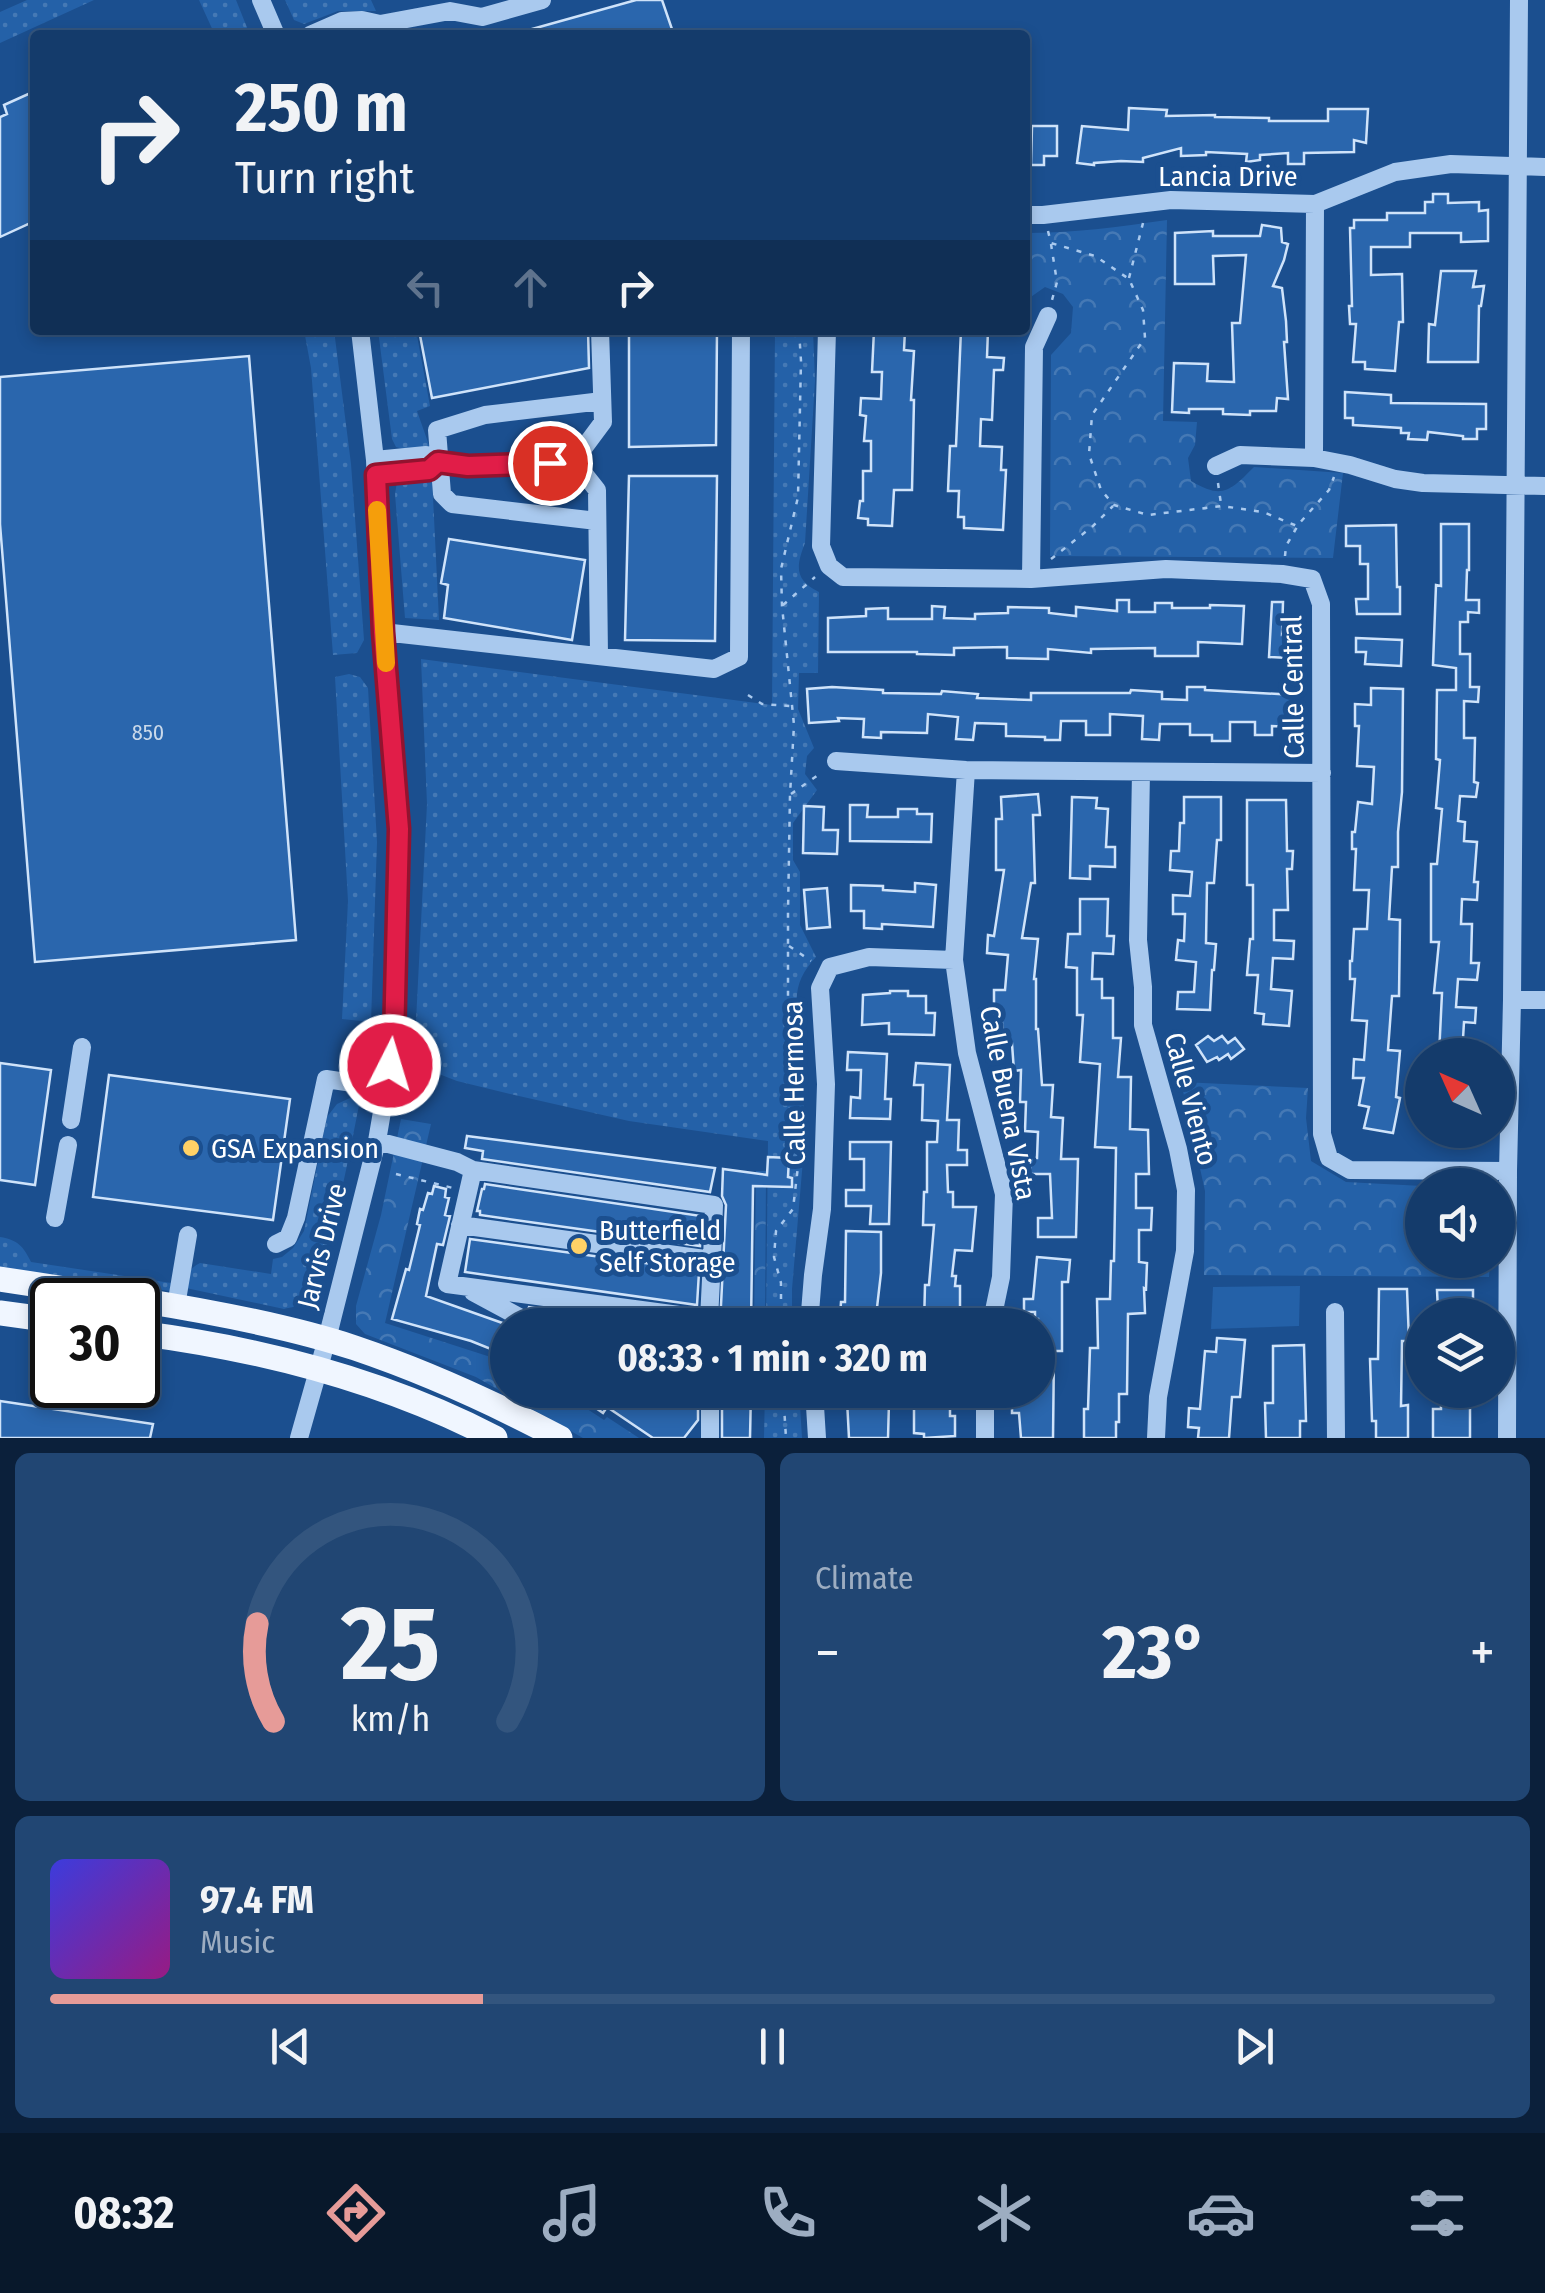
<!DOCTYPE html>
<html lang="en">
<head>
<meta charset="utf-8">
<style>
	body { margin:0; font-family:"Fira Sans Condensed",sans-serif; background:#214673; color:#f1f3f6; height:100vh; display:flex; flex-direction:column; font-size:38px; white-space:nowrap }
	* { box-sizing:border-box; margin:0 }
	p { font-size:32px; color:#9dadc1 }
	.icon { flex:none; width:55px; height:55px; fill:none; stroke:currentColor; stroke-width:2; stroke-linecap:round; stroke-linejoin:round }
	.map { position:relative; height:1438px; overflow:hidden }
	.side { display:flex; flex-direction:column; gap:15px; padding:15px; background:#0b203b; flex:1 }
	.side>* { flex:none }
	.top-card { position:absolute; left:30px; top:30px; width:1000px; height:305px; border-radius:10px; box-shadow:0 5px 15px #0003,0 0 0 2px #33557e; background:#143b6b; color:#f1f3f6; overflow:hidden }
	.needle { width:65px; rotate:315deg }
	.buttons { position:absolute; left:1405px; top:1038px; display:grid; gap:20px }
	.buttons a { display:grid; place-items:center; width:110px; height:110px; border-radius:50%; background:#143b6b; box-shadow:0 5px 15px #0003,0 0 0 2px #33557e; font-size:50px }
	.speed { position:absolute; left:30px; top:1278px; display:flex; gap:20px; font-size:50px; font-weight:700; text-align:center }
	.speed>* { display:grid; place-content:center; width:130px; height:130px; border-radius:50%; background:#143b6b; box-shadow:0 5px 15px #0003,0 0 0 2px #33557e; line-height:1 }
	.speed .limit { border:5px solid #111; border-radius:15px; background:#fff; color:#111 }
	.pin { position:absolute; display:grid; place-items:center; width:85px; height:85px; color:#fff; margin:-42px; border:5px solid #fff; border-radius:50%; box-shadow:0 2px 10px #0007 }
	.me { position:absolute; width:110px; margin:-55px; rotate:5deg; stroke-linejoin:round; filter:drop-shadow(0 0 8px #0008) }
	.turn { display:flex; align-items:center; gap:35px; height:210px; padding:0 40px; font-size:45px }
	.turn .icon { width:130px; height:130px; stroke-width:2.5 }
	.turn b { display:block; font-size:70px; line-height:85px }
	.lanes { display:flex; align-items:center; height:95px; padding:0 40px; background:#0003; justify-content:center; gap:50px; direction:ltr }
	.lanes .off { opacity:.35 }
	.big { font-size:75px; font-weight:700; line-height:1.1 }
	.side .tile { flex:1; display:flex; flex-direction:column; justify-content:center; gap:15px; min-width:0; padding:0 35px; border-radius:15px; background:#214673 }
	.side .dial { align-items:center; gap:0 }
	.dial svg { height:260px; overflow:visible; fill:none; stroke:#33557e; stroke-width:7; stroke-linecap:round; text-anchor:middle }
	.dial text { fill:#f1f3f6; stroke:none }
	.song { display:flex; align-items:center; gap:30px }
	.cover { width:120px; height:120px; border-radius:15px; background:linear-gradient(135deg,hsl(240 70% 55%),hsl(310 70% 35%)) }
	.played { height:10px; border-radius:5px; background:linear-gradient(90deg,#e69b98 30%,#33557e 30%) }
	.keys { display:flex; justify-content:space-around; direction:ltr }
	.heat { display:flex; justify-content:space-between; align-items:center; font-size:55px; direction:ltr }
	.side .tiles { flex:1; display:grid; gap:15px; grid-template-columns:1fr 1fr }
	.tile:last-child { grid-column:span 2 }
	.trip { position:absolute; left:490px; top:1308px; width:565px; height:100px; border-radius:50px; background:#143b6b; box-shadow:0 5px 15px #0003,0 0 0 2px #33557e; font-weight:700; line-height:100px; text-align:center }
	.dock { display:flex; height:160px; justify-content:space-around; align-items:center; background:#08182b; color:#9dadc1 }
	.dock .icon { width:70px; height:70px }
	.dock .current { color:#e69b98 }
	.dock b { font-size:45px; color:#f1f3f6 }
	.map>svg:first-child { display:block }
	.grass { fill:url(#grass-dots) }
	.park { fill:url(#park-crowns) }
	.pitch { fill:#2461a8 }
	.building { fill:#2a66ad; stroke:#cfe3fa; stroke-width:2.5 }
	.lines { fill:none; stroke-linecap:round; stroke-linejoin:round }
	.path { stroke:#a9c9ee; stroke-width:2.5; stroke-dasharray:5 8; stroke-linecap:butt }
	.minor { stroke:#a9c9ee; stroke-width:18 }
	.major { stroke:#f0f6ff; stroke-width:25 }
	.route-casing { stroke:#92132f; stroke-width:25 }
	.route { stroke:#e11d48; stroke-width:18 }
	.slow { stroke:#f59e0b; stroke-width:18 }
	.poi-dot { fill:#ffd166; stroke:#1b4f8f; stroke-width:4 }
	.labels { text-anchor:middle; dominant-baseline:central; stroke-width:10; stroke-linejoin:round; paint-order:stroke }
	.number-label { font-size:22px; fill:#cad9ea }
	.street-label { font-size:28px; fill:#fff; stroke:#1b4f8f }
	.poi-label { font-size:28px; fill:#fff; stroke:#1b4f8f; text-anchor:start }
</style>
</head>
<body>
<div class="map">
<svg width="1545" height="1438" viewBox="0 0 1545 1438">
	<defs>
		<pattern id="grass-dots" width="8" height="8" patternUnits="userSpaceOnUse" patternTransform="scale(2.5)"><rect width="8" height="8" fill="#2461a8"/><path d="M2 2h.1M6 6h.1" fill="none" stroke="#4579b5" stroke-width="1.8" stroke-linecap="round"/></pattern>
		<pattern id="park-crowns" width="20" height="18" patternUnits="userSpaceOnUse" patternTransform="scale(2.5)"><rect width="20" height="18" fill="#2461a8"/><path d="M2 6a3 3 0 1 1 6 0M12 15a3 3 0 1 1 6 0" fill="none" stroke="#4579b5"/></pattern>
	</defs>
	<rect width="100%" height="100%" fill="#1b4f8f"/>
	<path class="grass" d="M27,0h67l-94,43v-31z
		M199,0h37l14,35h-35z
		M285,0h86l5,11h-38l-34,13 -10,-4z
		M304,330h30l17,134 13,176 -7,13 -24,2 -22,-287z
		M378,330h38l14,76 -13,5 13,37 -27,1 -7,-2 -4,-8z
		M775,330h38l2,51 -10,162c-9,23 -11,37 14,49l-1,81h-19l-1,36 16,39 -7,8 -2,18 12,16 -24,33v37l7,12v53l16,32c-17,18 -23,36 -17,60l6,119 -13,153v36h-26l2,-184 -139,-20 -123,-28 -49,-12 -31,-12 -12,-8 13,-257 -6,-145 351,46z
		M432,477l7,143 -34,-2 -10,-124 2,-12 5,-4z
		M349,674l11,3 8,11 9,154 -6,180 -29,-3 6,-118 -13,-224z
		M350,1098l10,3c-9,41 -31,179 -61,202 -5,5 -8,4 -15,6l-98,-21c1,-12 2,-19 14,-25l71,11 2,-15 9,-2 11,-9 11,-17 23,-114 10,-13z
		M0,1237c18,3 23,9 31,25l140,21 -1,8 -170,-23z
		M765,1390h34l3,48h-38z"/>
	<path class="park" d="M1167,220l-4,201 34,1 -2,23 -7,13 3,23c32,19 39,10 63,-14l89,6 -10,85 -283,-2 1,-201 20,-22 2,-26 -10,-13 -18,-7 -20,14v-68c48,0 94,-6 142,-13z
		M1181,1082l127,6 -2,30 5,43 35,21 76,4v74h68l-1,17 -285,-2 1,-84z
		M401,1119l30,5 -46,199 121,39 -2,6 3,2 1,20h50l46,30 3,-3 32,21h-56l-107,-61 -111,-43 -9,-10v-18l25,-91z
		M756,1171h10l-1,154h-11z"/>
	<path class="pitch" d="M1300,1286l-1,40 -88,3 2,-42z"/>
	<path class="building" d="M636,0h26l12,35h-149v-4z
		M35,91v130l-35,16v-120l7,-3 -3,-9z
		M1129,108l38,2 -1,6 49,-1v2l54,1v3h59v-12h40l-2,34 -12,-3v12l-50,1v11h-16v-11l-28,2v5l-14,2 1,-8 -41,-2v3l-25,1v-8l-38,10v4l-22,-1 -27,2v2l-17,-2 5,-37 46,4z
		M1032,126h25v30h-13v9h-13z
		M1433,194h15v9l31,-1v9l9,-1v31l-27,1v-9h-51v14h-39v28l31,-1 1,48h-4l-4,49 -30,-2v-7h-12l3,-38h-6l-1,-18h3l-2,-78h4v-8h33v-7h38v-11h8z
		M1262,225l19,3 1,14 6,2 -4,16 -11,26 9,2 4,33 1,21h-3l4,57 -11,-1 -1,13h-26v4l-27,-1v-5h-34v4l-17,-1 2,-49 34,1 -1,17 27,1 -2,-59h8l6,-68 -33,1 1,28h-39v-51l38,-2v5h47z
		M1441,271h35l-3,16 11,-1 -3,20h-2l-1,56h-50l1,-38 6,1z
		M419,330h169l1,38 -157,30z
		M629,330h88l-1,115 -87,2z
		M874,330h31l-1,20 10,1 -3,49h3l-2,90h-18l-2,36 -24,-1v-6l-10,-1 2,-17h3v-30h8v-30h-7l2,-25 -6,-1 1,-17 20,1 1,-27h-10z
		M961,330h27l-1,27 17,1 -1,12h-9l-2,50 -11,-1 -1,27 22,1 -1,23h5l-3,60 -39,-2v-11h-6l1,-26h-11l2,-45h6z
		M249,356l47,584 -261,22 -35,-438v-147z
		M1345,392l46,3v8l95,1v25h-9v10h-14v-3l-35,-4 -1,8 -19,-1 1,-6h-8v-5l-48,-3v-7h-8z
		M629,476h88l-2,165 -90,-1z
		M1441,524h28v46h-2l-1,30h13v13l-11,-1v10h-8v32h10v33h9l-1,15 -14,-1v37h11l-1,44 4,1 -2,14 -16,-1 -2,25 7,1 -1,19 13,1 -3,40h4l-1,18 -15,-1 -1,25h11l-1,39h8l-2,17 -19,-1 -2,28 20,1 -1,15 -11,-1 -2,33h-23l3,-62h-8l5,-51h-8v-78h6l5,-55 -6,-1 4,-48 -4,-1 1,-69h19v-22l-23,-3 3,-80 5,1z
		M1396,525l1,62h3v27h-43l-1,-15h12v-35h-8v-18h-14v-20z
		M449,539l136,21 -13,80 -128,-22 4,-33 -7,-2z
		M1117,600h12v12h26v-9h17v5h38v-3l34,1 -2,38 -44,-2v14h-43v-8l-64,1v4l-43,-4v10l-41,-1v-11l-53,1v7l-37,-1v-2h-89v-34l38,-2v-7l22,-1v11h44v-13l13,1 -1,11 31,1v-5l33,-1v-6l41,1v5l27,3v-9l41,4z
		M1272,602h11l-1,33h6v23l-19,-1z
		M1356,638l46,2 -1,26 -36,-2 1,-12h-10z
		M832,687l51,3v3l58,1 1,-3 36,3 -1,4 54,2v-7h99l1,-3 31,2v7l25,1v-13h18v3l90,5 -1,32 -22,-1v9h-17v-13h-25v19h-18v-6h-22v-11h-30l-1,16 -17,-1 1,-23 -33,-2v21h-24v-14h-25l-1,19h-15v-3l-39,-1v-12l-31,-1 -2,17 -17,-1 2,-22 -30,-3 -1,19 -46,-1v6l-18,-1 1,-18 -26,-1 1,3 -30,2 -2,-34z
		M1371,688l32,1 -1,103 -4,40v35h-6l-3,52 11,1 -1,76h-7l-4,54 12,1 -4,46 4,1 -7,35 -29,-5 5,-21 -10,-2 5,-27h-11l1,-19 10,1 3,-39 -15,-1 3,-41h-5v-18h2l2,-32h13l2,-39h-15l2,-41h-4v-17h3l3,-30 14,2 2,-37 -17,-1 2,-40h-4v-22l16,1z
		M1038,794l2,21h-7l2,68h-4l-9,55 16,1 -4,40h2v50h2l4,56h11l-2,32 12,1 -2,41h17l-2,78h-38v-19h14l-2,-44h-20v-16h7l1,-26 -13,-1 1,-29h-6l1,-32 -7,1 -2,-27 -8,1 -3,-32h-7v-23h11l3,-35 -21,-2 1,-18 6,1 10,-66h-8v-51h6l-1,-22z
		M1072,797l25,1 -1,10 12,1 -2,38h9v20l-25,-1v13l-20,-1z
		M1184,797h37v43h-4l-3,43h-7l-1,60 10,1 -2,26h-2l-2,40 -33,-1 1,-17h16l2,-30 -20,-2 2,-20 6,1 1,-27h-12v-19l17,1 2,-24 -22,-2 1,-19h8l1,-28h4z
		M1247,800h39l1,51h6l-1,18h-5l1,41h-14v30l20,1 -1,18 -20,-1 -2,31 21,2 -3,35 -26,-2 1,-10 -9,-1 3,-38h-11l3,-36h3v-54h-6z
		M850,805h18l-1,12h31v-8h19v5h15l-1,28 -81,-1z
		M804,806l20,1 -1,23h15l-1,24 -34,-1z
		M915,883l21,2 -3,42 -51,-3v5l-18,-1v-17h-13v-26l32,1v4l32,2z
		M827,888l3,39 -23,2 -3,-39z
		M1080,899h28l-1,37h7l-1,18 -20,-1 -1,26h10v19h11v40h8l-3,39h13l-1,52 18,1 1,44h-13v34h16l-1,22h-12v32l8,1 -1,26 -2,-1 1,25 -17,1 -1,80h-8v28h-3v16h-32v-29h4l2,-61h8l-1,-49h13l1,-38h3l2,-113 -21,-1 5,-83 -20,-2 3,-47h-6v-47l-11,-1 2,-33h12z
		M890,991h18v5h18v17h9l-1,22 -45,-1v-11l-27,2 1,-30 27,-2z
		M1208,1036l6,5 8,-5 6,7 7,-5 9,11 -13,10 -3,-5 -9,6 -2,-3 -10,5 -11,-17z
		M848,1052l39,2 -2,45h6l-1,20 -40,-1 1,-21 9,1 1,-28h-14z
		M0,1063l51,7 -16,115 -35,-5z
		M916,1063l34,2 -3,55h12l-1,30h9v15h-20l1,27h5v15h23l-4,44 -17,-1 -3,26h4l-1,10h5v33h-8v6h-28l1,-40h4l5,-60h-11l1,-33h3v-50h10l1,-21 -16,-1 1,-35h-9z
		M109,1075l181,24 -17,121 -180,-23z
		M467,1136l248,32 -5,24 -228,-33 1,-8 -18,-3z
		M850,1142h41l-2,82h-19l1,-18h-25v-16h18v-31h-14z
		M768,1157l21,1 -1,19 4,1v9l-39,-1 -2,139h-31l6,-120 -4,-9 1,-27 44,6z
		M485,1184l216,32 -1,30 -220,-31v-4h-3l5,-22h2z
		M434,1186l12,3 -1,8 4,1 -4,17 5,1 -7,29 -6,-1 -11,52 82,29v31l-37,-15 -79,-22 14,-50 3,1 11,-45 -3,-1 3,-15 3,1 5,-17 4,1z
		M846,1231l35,1v41l-6,52 -26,-1v-6l-9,-1 1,-15h4z
		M470,1239l226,31 3,2 -2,33 -232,-33z
		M1037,1257l33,3 -2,22h-6v69h-8l-1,87h-32l-2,-25h-7v-14h6v-9h20v-71h-3v-7h-11v-13h9z
		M1379,1289h28l2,52h-7l-1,65 7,-1v33h-32v-17h-4l-2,-62h8z
		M1437,1290h36v25h-25v-4h-10z
		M528,1307l132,18h-114l-5,-10z
		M1217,1338l28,2 -5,57h-8l-3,41h-31l1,-10 -11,-1 1,-19 11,1 5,-58 11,1z
		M1304,1345l2,76h-6v17h-34l-1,-35h8v-57z
		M570,1390h55l18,12 8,-12h34l13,9v21l-14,18h-31l-46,-31 -4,6z
		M722,1390h29l-1,48h-28z
		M1441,1390h29v48h-37v-29h8z
		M881,1392l1,10h7l-1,36h-39l-2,-38 11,-1v-6z
		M914,1392h15v8h21v16h5v20l-31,2v-4l-10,-1z
		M0,1401l153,23 -3,14h-150z"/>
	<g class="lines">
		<path class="path" d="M1048,231l3,12 44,13 34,23 14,31 2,28 -53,77 -3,39 12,36 13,15 34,10 74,-9 41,6 34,14 32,-36 5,-13
			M1051,244l6,38 -5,18
			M1129,278l14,-55
			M1218,483l3,21
			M1285,556l1,-10 11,-19
			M1051,559l42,-33 20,-20
			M783,605l32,-28
			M748,695l14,9 29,2
			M791,794l30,-21
			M789,946l22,15
			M396,1174l57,14
			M781,1325v-42l-7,-26 2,-26 17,-22 7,-60 -12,-46v-190l2,-118 4,-70 -12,-119 -1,-37 17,-72 3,-136 -2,-31
			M783,1390l3,48"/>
		<path class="minor" d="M261,0l15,35
			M310,35l32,-14 20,-1 18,4 70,-13 32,6 60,-17
			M1025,215h18l128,-15 144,4 80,-32 56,-8 94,3
			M827,330l-6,216 8,20 14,11 188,2 135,-10 116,5 30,5 9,25 1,530 7,24 21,12 158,1
			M1314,458l36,7 45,14 28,4 122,3
			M375,460l51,-5 12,7 30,3 106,-4 29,-39 -3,-92
			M574,461l23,29 2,165
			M1216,466l24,-11 74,3 1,-254
			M376,475l53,-5 9,-8
			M597,521l-145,-17 -10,-10 -5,-64 48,-15 117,-14
			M1031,579l3,-232 14,-31
			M383,632l331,37 25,-12 2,-327
			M836,761l130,9 356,3
			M966,770l-12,190 13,93 37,141 -3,83 -10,48
			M1141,772l-3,168 5,47v38l35,124 8,41 -1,61 -27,146 -2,41
			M1512,1000h33
			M71,1120l11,-73
			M377,1141l80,21 16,8 -26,114 262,35 3,-59 -252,-35
			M473,1170l241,35 -2,55
			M55,1218l13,-73
			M276,1244l12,-6 8,-20 30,-139 60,9
			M473,1292l61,33
			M176,1306l12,-71
			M1335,1312l1,126
			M809,1325l4,-50 9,-66 4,-125 -6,-96 10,-21 39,-10 85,3
			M710,1390v48
			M814,1390l3,48
			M299,1438l28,-99 50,-198 17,-99 5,-213 -16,-197 -8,-172 -15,-130
			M985,1438v-48
			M1507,1438l1,-267 4,-171 7,-1000"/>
		<path class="major" d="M0,1279l137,21
			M138,1300c69,11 151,26 217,48 71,24 139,55 205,90
			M0,1313l52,7
			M138,1333c124,16 245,47 357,105"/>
	</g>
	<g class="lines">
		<defs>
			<path id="route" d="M390,1065l4,-23 5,-213 -16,-197 -7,-157 53,-5 9,-8 30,4 82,-3"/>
		</defs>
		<use href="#route" class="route-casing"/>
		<use href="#route" class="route"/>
		<path class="slow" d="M377,510l9,153"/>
	</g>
	<g class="poi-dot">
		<circle cx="191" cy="1148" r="10"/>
		<circle cx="579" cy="1246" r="10"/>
	</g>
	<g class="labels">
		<g class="number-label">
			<text x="148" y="732">850</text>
		</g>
		<g class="street-label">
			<text x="1228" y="176">Lancia Drive</text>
			<text transform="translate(1293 687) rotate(-91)">Calle Central</text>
			<text transform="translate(794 1083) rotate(-91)">Calle Hermosa</text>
			<text transform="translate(1191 1099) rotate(75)">Calle Viento</text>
			<text transform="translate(1008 1103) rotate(79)">Calle Buena Vista</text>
			<text transform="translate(322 1246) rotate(-76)">Jarvis Drive</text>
		</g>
		<g class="poi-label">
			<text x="211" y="1148">GSA Expansion</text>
			<text x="599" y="1230">Butterfield<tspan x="599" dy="32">Self Storage</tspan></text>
		</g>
	</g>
</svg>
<div class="buttons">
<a><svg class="needle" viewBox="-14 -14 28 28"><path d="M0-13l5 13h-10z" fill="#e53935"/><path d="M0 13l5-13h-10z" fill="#9dadc1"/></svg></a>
<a><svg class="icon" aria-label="sound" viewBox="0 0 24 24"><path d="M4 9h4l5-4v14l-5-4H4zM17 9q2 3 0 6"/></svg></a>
<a><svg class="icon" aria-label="layers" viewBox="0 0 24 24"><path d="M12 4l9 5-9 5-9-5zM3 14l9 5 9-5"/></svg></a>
</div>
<div class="speed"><div class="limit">30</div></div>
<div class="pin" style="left:550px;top:463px;background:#d93025"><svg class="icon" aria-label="arrive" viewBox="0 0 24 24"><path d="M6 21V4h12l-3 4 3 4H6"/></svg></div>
<svg class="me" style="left:390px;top:1065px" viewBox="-20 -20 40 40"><circle r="17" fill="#e11d48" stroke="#fff" stroke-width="3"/><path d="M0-11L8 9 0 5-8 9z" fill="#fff"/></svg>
<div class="trip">08:33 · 1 min · 320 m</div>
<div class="top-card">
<div class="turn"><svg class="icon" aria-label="right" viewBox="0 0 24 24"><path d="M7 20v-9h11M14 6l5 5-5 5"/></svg><div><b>250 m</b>Turn right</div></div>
<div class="lanes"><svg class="icon off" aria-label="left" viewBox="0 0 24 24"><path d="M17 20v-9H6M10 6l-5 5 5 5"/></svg><svg class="icon off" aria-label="ahead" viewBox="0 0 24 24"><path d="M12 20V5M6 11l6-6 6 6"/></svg><svg class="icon" aria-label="right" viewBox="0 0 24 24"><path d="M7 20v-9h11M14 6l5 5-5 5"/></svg></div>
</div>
</div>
<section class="side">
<div class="tiles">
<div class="tile dial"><svg viewBox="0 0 100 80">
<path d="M14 69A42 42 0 1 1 86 69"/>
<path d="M14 69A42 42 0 0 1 9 39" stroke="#e69b98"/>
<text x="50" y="56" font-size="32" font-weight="700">25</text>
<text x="50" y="72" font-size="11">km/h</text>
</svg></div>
<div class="tile"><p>Climate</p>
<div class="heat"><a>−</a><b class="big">23°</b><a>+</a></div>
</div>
<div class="tile">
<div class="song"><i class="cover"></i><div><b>97.4 FM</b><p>Music</p></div></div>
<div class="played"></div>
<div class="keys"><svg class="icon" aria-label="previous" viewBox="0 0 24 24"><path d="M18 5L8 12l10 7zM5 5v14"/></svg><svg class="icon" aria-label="pause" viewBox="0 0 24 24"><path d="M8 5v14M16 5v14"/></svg><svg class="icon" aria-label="next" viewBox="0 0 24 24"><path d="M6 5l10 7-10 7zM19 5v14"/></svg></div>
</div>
</div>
</section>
<nav class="dock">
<b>08:32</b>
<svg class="icon current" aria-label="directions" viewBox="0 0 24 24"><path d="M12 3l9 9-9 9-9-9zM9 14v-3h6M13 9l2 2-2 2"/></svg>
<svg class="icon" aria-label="music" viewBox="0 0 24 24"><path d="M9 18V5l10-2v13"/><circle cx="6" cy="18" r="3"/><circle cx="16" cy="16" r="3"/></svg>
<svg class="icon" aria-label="phone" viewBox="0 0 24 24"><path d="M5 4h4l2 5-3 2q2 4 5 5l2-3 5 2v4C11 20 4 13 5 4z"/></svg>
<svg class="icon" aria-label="climate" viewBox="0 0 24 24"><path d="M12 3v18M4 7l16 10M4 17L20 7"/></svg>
<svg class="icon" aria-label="car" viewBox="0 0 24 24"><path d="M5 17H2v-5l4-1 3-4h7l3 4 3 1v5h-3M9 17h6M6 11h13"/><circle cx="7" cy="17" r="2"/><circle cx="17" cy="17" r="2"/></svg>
<svg class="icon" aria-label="filters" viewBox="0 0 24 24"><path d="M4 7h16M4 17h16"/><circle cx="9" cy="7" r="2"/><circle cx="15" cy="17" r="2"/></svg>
</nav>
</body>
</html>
